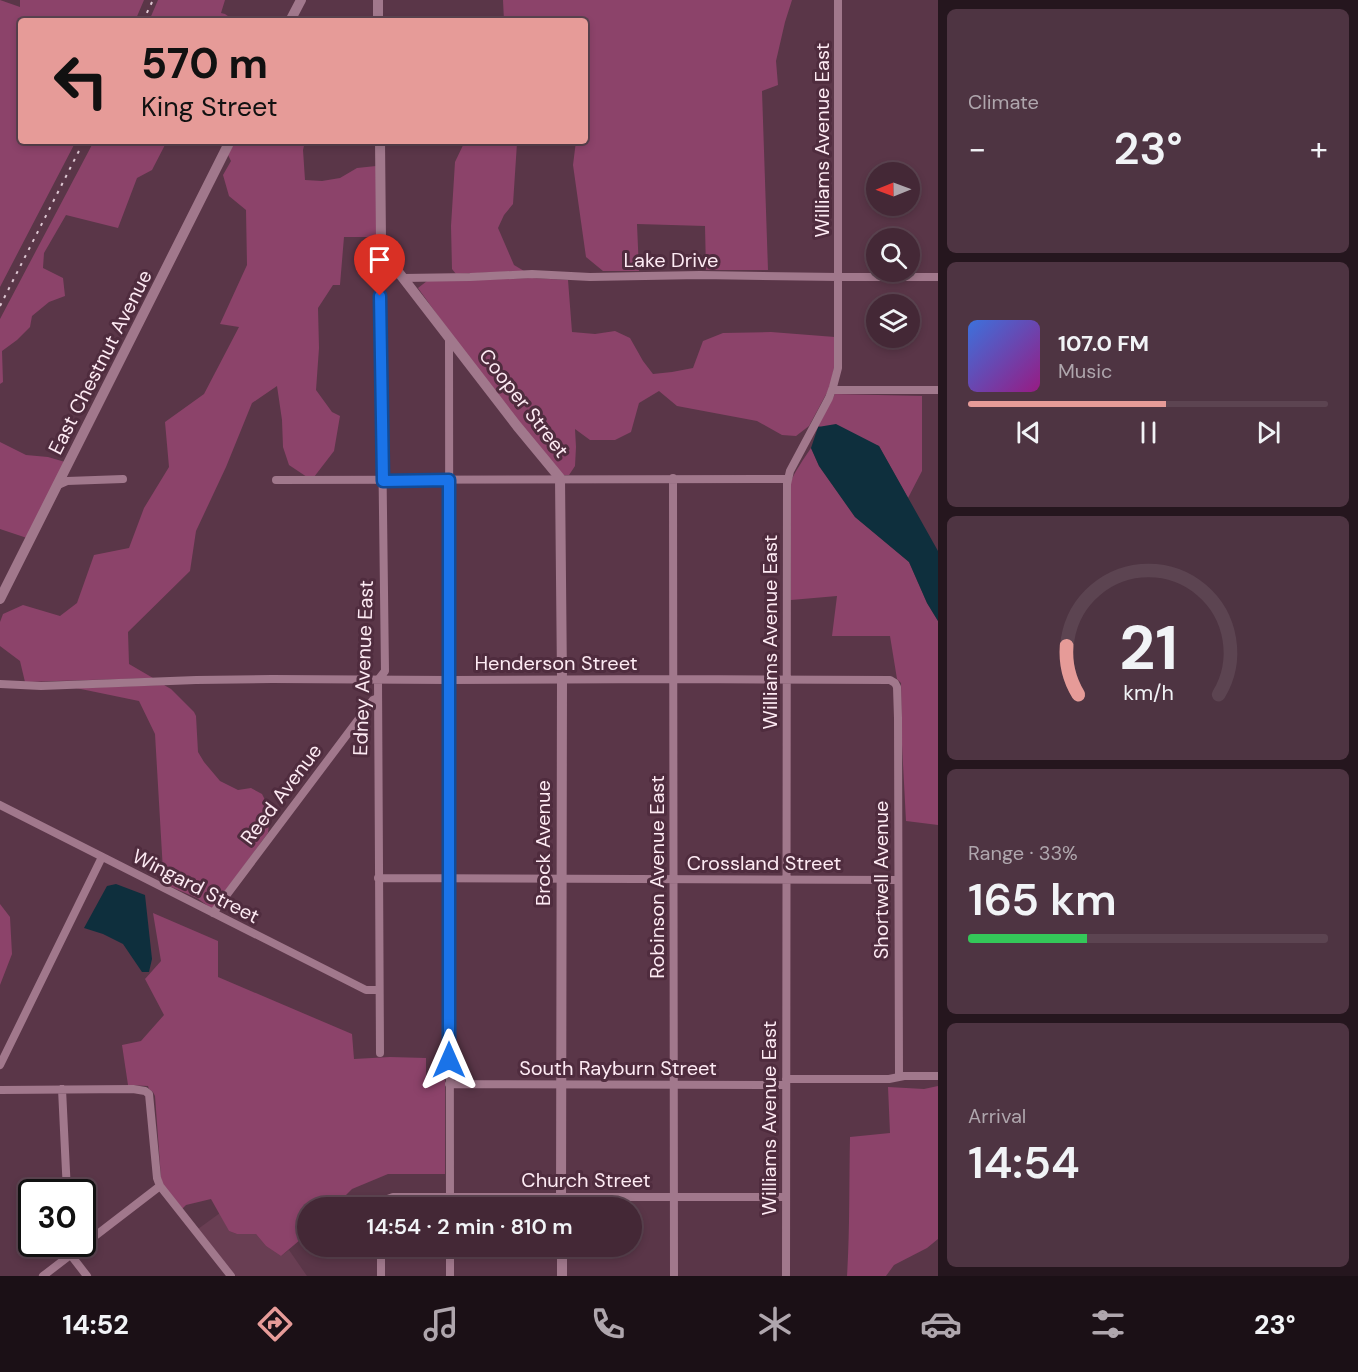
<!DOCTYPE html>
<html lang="en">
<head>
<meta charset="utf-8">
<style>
	body { margin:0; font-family:"DM Sans",sans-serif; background:#4e3442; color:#f1f3f6; height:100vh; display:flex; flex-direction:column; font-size:22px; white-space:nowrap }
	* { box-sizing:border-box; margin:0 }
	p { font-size:20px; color:#afa6ad }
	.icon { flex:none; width:33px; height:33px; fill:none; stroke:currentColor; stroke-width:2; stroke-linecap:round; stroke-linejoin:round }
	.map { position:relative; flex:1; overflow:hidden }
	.details { display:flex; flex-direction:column; gap:9px; padding:9px; background:#25161e; width:420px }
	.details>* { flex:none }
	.banner { position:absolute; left:18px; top:18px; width:570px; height:126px; border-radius:6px; box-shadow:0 3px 9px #0003,0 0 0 2px #5c4451; background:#e69b98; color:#111; overflow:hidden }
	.needle { width:39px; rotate:269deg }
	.tools { position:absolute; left:866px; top:162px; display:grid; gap:12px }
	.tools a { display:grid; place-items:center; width:54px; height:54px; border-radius:50%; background:#442836; box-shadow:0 3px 9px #0003,0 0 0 2px #5c4451; font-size:30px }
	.speed { position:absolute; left:18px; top:1179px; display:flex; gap:12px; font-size:30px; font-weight:700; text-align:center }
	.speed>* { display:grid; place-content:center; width:78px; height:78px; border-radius:50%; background:#442836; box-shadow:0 3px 9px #0003,0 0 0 2px #5c4451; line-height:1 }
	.speed .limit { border:3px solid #111; border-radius:9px; background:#fff; color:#111 }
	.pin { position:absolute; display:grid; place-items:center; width:51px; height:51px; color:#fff; margin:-62px -26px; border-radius:50% 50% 50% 0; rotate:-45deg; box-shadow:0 0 6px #0007 }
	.pin .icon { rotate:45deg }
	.me { position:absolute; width:66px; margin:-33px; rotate:0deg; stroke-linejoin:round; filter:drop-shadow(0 0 4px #0008) }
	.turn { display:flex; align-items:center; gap:21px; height:126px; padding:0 24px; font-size:27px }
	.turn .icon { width:78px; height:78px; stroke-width:2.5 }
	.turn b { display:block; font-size:42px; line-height:51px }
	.big { font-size:45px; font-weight:600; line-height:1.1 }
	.details .card { flex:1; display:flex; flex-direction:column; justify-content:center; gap:9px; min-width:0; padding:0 21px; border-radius:9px; background:#4e3442 }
	.details .dial { align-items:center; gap:0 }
	.dial svg { height:156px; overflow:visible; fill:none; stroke:#5c4451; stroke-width:7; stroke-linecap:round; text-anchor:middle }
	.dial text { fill:#f1f3f6; stroke:none }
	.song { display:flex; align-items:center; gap:18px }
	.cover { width:72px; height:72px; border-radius:9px; background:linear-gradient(135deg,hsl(220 70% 55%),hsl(310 70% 35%)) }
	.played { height:6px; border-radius:3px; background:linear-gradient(90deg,#e69b98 55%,#5c4451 55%) }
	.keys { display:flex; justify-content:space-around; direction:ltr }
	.heat { display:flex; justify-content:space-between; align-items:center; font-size:33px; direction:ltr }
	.charge { height:9px; border-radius:4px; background:linear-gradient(90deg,#34c759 33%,#5c4451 0) }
	.trip { position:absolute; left:297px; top:1197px; width:345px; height:60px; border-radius:30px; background:#442836; box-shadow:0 3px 9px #0003,0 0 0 2px #5c4451; font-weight:600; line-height:60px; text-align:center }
	.dock { display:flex; height:96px; justify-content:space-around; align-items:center; background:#1b1016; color:#afa6ad }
	.dock .icon { width:42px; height:42px }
	.dock .selected { color:#e69b98 }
	.dock b { font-size:27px; color:#f1f3f6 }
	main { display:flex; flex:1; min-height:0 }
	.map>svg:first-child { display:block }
	.built { fill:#693e53 }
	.green { fill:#8c436a }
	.water { fill:#0e2f3d }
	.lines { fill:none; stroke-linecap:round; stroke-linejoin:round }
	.minor { stroke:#a1788c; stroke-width:8 }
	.tertiary { stroke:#a1788c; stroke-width:10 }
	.rail { stroke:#ddc7d2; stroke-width:2; stroke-dasharray:3 6; stroke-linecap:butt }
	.route-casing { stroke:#114b97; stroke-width:15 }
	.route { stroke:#1a73e8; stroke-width:10 }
	.labels { text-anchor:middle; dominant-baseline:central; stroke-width:6; stroke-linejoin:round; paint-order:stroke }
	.street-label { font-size:20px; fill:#fdeaf3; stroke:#4f2c3e }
</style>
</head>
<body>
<main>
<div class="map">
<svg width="938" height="1276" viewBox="0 0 938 1276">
	<rect width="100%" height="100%" fill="#5a3648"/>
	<path class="built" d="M220,1213l9,18 8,3h19l10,12 15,10 8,-6 18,26h-71l-38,-47z"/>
	<path class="green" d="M0,0l20,7v-7h124l-9,21h-114v120h55l-76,146z
		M158,0h67l-4,13 4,1 10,7h-86z
		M503,0h289l-7,22 -9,39 2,24 -16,6 6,179h-62l-1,-44 -68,-2 2,47h-36l-17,-14 -13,-92 3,-24h9v-120h-81z
		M94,141h73l-15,29 -15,8 -19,50 -52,-13 -22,38 -1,15 20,10 2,18 -16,6 -17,14 -2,11 -13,13 -15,11 1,31 -3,2v-65z
		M235,141h70l-2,9 2,30 17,1 18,-3 17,-10 19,-2 1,71h-33l-4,48h-7l-15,23 1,40 -3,42 16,22 8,4 -6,35 -20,26h-7l-18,-12 -6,-18 -1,-27 -5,-34 -25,17 -26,64 -30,64 -6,40 -62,61 1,32 24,14 -128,4 -5,-21 -20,-15v-24l3,-8 20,-9 37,11 17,-13 17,-48 35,-7 15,-40 25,-41 -4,-45 39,-28 35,-67 -19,-3 27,-59 -1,-55 -17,-14 -6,-21 8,-14 -3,-6z
		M465,141h73l-21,2 -4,61 -9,11 -6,13 16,37 10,6 -68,3 -4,-5 -1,-43 4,-64z
		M532,278l36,2 4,52 23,2 20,-3 15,7 13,23 10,13 19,-2 21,-4 10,-27 20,-8 48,-1 64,5 -1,31 -4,19 -21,39 -13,10 -14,-1 -25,-14 -80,-15 -18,-15 -20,12 -8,29 -16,8h-25l-15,-11 1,18 -1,19 -6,9h-7c-50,-61 -99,-123 -144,-187l9,-7z
		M835,394l87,2v75l-14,27 -29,-52 -61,-20z
		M0,442l26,13 22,2 17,5 -38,76 -27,-9z
		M811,448l8,18 36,51 54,45 18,41 11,18v204l-32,-4 -4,-76 -1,-62 -4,-4 -7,-43h-58l5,-40 -46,4v-118c2,-8 14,-25 20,-34z
		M164,685l7,4 23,23 2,4 2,36 6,10 16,19 18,9 13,-2 11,6 4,8 4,11 -2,20 -56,76 -15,-11 -35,-15 1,-12 -8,-137 -16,-33 -63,-13z
		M0,904l10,13 2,37 -12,31z
		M153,913l65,28v36l134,57 2,25 36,-2 36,1v22h19v94h-57l-36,15 -18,18 -26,1 -1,26 -26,22 -15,-10 -10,-12h-19l-8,-3 -18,-32 -25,6 -4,4 -19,-24 -2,-7 -6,-82 -2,-4 -4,-3 -1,-3 -20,-1 -6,-40 19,-4 23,-26 -19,-36 16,-18z
		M938,1086v153l-11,9 -33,17 -8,11h-39c3,-46 2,-93 3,-139l40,-4 -2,-46 36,2z"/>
	<path class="water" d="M836,424l43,22 59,105v70l-11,-18 -18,-41 -54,-45 -36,-51 -8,-18 7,-21z
		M116,884l29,11 7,64 -3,13h-7l-19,-28 -20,-10 -19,-6 23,-42z"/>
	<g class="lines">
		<path class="minor" d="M403,278l67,-1 62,-3 58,3 110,-2 138,2h100
			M449,338l1,870
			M832,390h106
			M673,478l1,798
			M276,480l512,-1
			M58,485l9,-4 56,-2
			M0,684l41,2 155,-6 76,-1 178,1 223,-1 217,1 5,3 2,4 1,31 1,359
			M0,805l366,185h13
			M378,878l520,2
			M213,913l157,-209 3,-4 5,-2
			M380,1053l-2,-373 7,-9 -5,-397 2,-8 4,-10
			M0,1065l102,-208
			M786,1079h103l15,-3h34
			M449,1084l337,1
			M62,1089l5,103
			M0,1090l133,-1 12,2 4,3 8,84 3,8 71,90
			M381,1208l4,-8 8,-3h393
			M70,1244v10l17,22
			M381,1246v30
			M450,1246v30
			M43,1276l117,-90
			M786,1276l1,-792 3,-13 39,-73 4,-11 5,-19v-368"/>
		<path class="tertiary" d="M378,0v21
			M290,21l11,-21
			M380,141l1,99 5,16 131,170 43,52 2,201 -1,529
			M0,599l230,-458
			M562,1276v-30"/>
		<path class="rail" d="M143,21l10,-21
			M0,306l84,-165"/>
	</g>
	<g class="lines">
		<defs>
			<path id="route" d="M380,296l3,185 66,-1v580"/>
		</defs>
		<use href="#route" class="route-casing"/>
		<use href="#route" class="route"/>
	</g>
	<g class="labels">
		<g class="street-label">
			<text transform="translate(822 140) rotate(-90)">Williams Avenue East</text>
			<text x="671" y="260">Lake Drive</text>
			<text transform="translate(100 362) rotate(-63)">East Chestnut Avenue</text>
			<text transform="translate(524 403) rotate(52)">Cooper Street</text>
			<text transform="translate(770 632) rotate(-90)">Williams Avenue East</text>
			<text x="556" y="663">Henderson Street</text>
			<text transform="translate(363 668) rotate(-88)">Edney Avenue East</text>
			<text transform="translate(281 794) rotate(-53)">Reed Avenue</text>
			<text transform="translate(543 843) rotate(-90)">Brock Avenue</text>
			<text x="764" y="863">Crossland Street</text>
			<text transform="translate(657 877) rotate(-90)">Robinson Avenue East</text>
			<text transform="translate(881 880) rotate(-90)">Shortwell Avenue</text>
			<text transform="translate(196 886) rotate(27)">Wingard Street</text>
			<text x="618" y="1068">South Rayburn Street</text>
			<text transform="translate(769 1118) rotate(-90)">Williams Avenue East</text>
			<text x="586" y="1180">Church Street</text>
		</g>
	</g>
</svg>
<div class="tools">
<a><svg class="needle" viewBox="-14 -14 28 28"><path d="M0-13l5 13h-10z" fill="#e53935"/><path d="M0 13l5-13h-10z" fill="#afa6ad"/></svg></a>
<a><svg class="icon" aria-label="search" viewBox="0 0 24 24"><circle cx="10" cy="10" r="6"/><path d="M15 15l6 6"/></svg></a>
<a><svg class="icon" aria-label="layers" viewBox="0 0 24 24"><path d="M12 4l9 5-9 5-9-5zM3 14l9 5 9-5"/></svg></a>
</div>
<div class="speed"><div class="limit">30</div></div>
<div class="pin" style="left:380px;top:296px;background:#d93025"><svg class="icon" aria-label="arrive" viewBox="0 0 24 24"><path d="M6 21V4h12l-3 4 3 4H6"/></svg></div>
<svg class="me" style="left:449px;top:1060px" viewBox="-20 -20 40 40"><path d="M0-17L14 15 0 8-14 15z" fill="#1a73e8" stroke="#fff" stroke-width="4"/></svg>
<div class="trip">14:54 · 2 min · 810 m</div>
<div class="banner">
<div class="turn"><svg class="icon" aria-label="left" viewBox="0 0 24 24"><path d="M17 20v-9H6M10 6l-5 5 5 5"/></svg><div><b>570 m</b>King Street</div></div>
</div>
</div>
<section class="details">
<div class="card"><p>Climate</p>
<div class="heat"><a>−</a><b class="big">23°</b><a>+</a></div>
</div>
<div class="card">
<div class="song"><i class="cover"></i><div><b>107.0 FM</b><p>Music</p></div></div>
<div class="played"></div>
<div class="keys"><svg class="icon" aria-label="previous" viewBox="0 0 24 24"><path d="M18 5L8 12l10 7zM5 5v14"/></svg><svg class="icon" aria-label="pause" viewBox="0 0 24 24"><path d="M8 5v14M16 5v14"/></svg><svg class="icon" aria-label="next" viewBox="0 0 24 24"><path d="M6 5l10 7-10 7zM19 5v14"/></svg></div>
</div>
<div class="card dial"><svg viewBox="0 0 100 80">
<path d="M14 69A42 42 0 1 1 86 69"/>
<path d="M14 69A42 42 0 0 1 8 44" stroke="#e69b98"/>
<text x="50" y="56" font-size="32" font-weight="700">21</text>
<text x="50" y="72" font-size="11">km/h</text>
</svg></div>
<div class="card"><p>Range · 33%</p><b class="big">165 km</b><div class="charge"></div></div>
<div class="card"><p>Arrival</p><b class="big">14:54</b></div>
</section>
</main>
<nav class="dock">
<b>14:52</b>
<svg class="icon selected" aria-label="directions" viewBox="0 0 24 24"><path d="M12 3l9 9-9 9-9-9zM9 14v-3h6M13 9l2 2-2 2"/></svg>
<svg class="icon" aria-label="music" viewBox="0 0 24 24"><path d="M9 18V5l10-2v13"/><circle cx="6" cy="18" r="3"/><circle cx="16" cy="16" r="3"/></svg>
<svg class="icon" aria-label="phone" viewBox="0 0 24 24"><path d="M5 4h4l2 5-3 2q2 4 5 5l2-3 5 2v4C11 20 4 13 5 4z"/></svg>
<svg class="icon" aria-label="climate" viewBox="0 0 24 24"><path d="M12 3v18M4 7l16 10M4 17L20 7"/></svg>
<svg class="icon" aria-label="car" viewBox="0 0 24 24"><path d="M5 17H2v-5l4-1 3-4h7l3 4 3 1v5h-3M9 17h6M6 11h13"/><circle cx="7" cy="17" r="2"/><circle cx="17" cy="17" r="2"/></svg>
<svg class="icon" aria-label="filters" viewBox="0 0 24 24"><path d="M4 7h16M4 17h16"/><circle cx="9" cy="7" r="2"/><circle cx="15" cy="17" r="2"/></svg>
<b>23°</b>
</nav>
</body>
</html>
